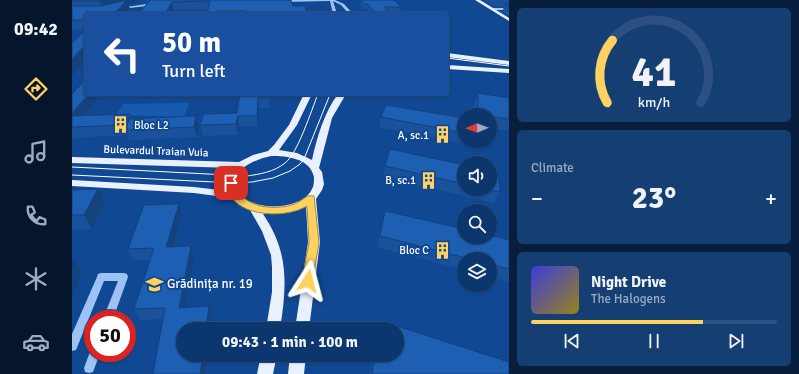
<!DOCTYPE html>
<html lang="en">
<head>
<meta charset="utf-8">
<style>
	body { margin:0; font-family:Signika,sans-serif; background:#153e73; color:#f1f3f6; height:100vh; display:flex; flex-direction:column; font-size:15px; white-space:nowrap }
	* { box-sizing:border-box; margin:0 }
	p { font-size:13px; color:#9aabc2 }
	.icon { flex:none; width:22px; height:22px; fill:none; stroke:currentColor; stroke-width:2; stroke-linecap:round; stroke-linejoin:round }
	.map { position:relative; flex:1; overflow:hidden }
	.side { display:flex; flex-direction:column; gap:8px; padding:8px; background:#071e3c; width:290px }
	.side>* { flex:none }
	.top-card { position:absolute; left:12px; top:12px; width:365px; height:84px; border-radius:4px; box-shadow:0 1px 3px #0004,0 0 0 1px #2c5081; background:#1a4fa0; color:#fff; overflow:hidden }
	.needle { width:26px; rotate:269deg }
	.buttons { position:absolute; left:385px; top:108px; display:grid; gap:8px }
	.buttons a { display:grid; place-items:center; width:40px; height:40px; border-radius:50%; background:#0c366e; box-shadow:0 1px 3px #0004,0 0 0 1px #2c5081; font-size:20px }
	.speed { position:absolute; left:12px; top:310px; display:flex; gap:8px; font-size:20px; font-weight:700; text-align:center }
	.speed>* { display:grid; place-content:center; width:52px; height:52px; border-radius:50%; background:#0c366e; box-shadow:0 1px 3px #0004,0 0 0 1px #2c5081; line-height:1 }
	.speed .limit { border:6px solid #d22; background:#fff; color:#111 }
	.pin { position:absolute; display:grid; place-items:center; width:34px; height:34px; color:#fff; margin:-17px; border-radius:8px; box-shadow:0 2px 6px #0006 }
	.me { position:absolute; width:44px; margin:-22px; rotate:9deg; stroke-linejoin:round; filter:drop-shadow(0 0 3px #0008) }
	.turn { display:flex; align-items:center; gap:14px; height:84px; padding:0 12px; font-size:18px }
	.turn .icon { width:52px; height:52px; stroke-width:2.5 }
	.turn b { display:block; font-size:28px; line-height:34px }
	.big { font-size:30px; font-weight:700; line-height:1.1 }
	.side .widget { flex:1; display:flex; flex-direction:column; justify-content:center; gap:6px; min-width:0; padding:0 14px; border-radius:6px; background:#153e73 }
	.side .dial { align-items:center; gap:0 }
	.dial svg { height:104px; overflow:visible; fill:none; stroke:#2c5081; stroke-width:7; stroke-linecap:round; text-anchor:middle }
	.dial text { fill:#f1f3f6; stroke:none }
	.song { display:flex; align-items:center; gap:12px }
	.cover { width:48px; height:48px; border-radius:6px; background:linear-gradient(135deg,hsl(240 70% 55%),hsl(50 70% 35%)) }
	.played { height:4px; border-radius:2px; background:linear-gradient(90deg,#ffd25f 70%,#2c5081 70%) }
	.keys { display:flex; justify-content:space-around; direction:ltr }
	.heat { display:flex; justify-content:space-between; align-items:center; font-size:22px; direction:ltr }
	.trip { position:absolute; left:104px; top:322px; width:228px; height:40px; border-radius:20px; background:#0c366e; box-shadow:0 1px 3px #0004,0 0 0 1px #2c5081; font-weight:700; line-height:40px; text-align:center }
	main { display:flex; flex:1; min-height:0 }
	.menu { display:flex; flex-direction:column; width:72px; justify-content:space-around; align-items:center; background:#05162c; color:#9aabc2 }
	.menu .icon { width:28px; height:28px }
	.menu .active { color:#ffd25f }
	.menu b { font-size:18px; color:#f1f3f6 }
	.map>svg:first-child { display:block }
	.green { fill:#175aae }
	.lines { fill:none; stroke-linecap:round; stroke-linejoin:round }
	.minor { fill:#9cc3f4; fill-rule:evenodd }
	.major { fill:#e9f1ff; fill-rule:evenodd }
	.tram { stroke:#fff; stroke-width:1 }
	.wall { fill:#19529a }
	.shaded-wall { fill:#14427d }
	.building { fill:#1d5fb3; stroke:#14427d }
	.route { fill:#ffd25f; stroke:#a6883e }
	.labels { text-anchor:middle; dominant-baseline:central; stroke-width:4; stroke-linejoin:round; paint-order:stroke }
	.poi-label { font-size:11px; fill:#fff; stroke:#104893; text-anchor:end }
	.street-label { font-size:11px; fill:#fff; stroke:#104893 }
	.near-poi-label { font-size:13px; fill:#fff; stroke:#104893; text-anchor:start }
</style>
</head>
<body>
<main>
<nav class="menu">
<b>09:42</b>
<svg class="icon active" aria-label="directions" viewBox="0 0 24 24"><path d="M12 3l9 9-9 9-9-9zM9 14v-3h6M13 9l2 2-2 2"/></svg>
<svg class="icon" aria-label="music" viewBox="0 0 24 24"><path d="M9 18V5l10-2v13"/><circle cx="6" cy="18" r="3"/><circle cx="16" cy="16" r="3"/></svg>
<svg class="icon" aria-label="phone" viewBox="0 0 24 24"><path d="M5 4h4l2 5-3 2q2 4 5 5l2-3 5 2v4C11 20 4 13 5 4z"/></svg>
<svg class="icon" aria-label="climate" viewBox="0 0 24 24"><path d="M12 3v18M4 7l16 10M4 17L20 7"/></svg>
<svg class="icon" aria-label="car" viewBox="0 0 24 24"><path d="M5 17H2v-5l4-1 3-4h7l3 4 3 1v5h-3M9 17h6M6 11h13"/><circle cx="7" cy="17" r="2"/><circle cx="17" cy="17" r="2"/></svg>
</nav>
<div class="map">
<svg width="437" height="374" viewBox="0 0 437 374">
	<rect width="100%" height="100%" fill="#104893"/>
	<path class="green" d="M117,103l-5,14 -68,-2 7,-11z"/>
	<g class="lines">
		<path class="minor" d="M210,0h53l9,4 9,10h-4l-8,-9 -8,-4 4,13h-4l-3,-13 -47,1z
			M82,3l1,2 -34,4 -2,-1z
			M420,8h17v2h-18z
			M29,273h23l3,1 1,3 -15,42h-10l15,-38h-14l-28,69 -4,1v-17l25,-57 1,-3z
			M19,349h2v4h7l-7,19 -4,1 -4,-1 -1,-4z"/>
		<path class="major" d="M403,0h5l29,18v3z
			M375,53l62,8v4l-62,-8z
			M375,65l62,4v4l-62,-4z
			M232,94h8l-15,31 -18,25 18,3 15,7c5,-23 12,-47 26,-66h8l-14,24 -13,50 3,4 2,12 -2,6 -6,9 4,43 -11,87h-14l13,-87 -2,-36 -18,7 -25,1c26,38 24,71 17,115h-14l6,-37v-25l-1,-12 -9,-24 -12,-21 -12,-6 -6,-6 -38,-5 -122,-7v-6l122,7 34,4c-4,-9 -1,-16 5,-23l-161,-5v-6l167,5 14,-7 15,-4 6,-6 15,-20zM199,156c16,0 39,2 43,21 0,4 0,9 -2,12 -9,19 -45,21 -61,13 -6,-2 -11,-6 -13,-12 -10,-20 18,-31 33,-34z
			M189,355h16l-4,19h-16z
			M218,355h16l-2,19h-16z"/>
		<path class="tram" d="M375,58l62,8
			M0,167l175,9c13,-2 27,-4 38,-13 13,-10 26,-52 33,-69
			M0,175l163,8 17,-1 21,-4 17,-7 10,-7 4,-5 25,-62 3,-3"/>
	</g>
	<path class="wall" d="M0,0h65l-3,3 -6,1 2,5 -5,5h-39v15l-14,1z
		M73,0h146l2,6 14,8h-100l2,-5 -36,1 -2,4h-32l9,-12z
		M286,0h36l7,7 -1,5h-12l2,2h-19l-4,-5h-4z
		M411,0h26v16l-7,-4 2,-5 -10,-1z
		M406,93l31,5v33l-19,-4v-12h-16l1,-13z
		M0,94h29l-17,22 46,-2 2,5 67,7 -2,11 -68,3 -1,-5 -56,3z
		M168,94h29v14h-10l-1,18h-19l-1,9 -35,1 -3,-11 37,-12z
		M309,117l83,1v23h14l-3,5 -96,-19z
		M392,165v24h26l10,3 -6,11 -111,-26 2,-11z
		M26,189l7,14 -13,26 -20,1v-40z
		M107,204l3,11 -9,32 18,-1 3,11 -8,51 23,-2 3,11 -1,12h-28v26h25l-3,19h-52l10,-55 -23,1 -6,-11 16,-49h-17l-5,-11 16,-44z
		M313,211l124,29v42l-19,-5v-18h-26v11l-87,-23z
		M309,321l128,53h-139l3,-19h24v-26h-19z"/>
	<path class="shaded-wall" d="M32,0h33l-3,3 -6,1 2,5 -5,5h-11l-11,-4 -3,-9z
		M100,2l1,8 -2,4h-6z
		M14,44v16l-14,16v-17z
		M17,94h12l-25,32 -4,-7v-6z
		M186,98l1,10 -1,18 -1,-10z
		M58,114l4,10 -6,6 -2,-5z
		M124,116l3,10 -2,11 -3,-10z
		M166,116l1,10 -1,9 -2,-11z
		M26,189l7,14 -13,26 -8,-14z
		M107,204l3,11 -12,43 -4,-11z
		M119,246l3,11 -10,62 -5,-11z
		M0,258l10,14 -10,24z
		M137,306l3,11 -1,12h-5z
		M131,355h5l-3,19h-5z"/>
	<path class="building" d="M0,0h32l-4,1h-28z
		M55,0l-13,14h-28v6h-14v-14h28z
		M78,0h141l2,6h12l2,8h-62v-3h-27l-1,3h-10l3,-13 -38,1 -7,12h-26z
		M289,0h33l7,7h-17l6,7h-14l-8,-10h-5z
		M432,4h5v3z
		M14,30v14l-14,15v-16z
		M14,79v15h3l-17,19v-19z
		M406,93l31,5v21l-19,-3v-1h-5l-7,-1z
		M168,94h29v4h-11l-1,18h-19l-2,8 -36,1 4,-11 33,-1z
		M314,105l78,13v15l-83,-16z
		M58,114l-4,11 -54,2v-11z
		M124,116l-2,11 -68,3 3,-11z
		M318,149l74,16v19l-79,-18z
		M418,170l8,2 2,20 -14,-3h4z
		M26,189l-14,26h-12v-25z
		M107,204l-13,43 25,-1 -12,62 30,-2 -3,23h-23v26h20l-3,19h-47l12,-66 -31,1 20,-61 -26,1 16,-44z
		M313,211l79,18v8h26v-2l19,5v29l-19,-5v-5h-20l-90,-23z
		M309,321l128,41v12h-134l-3,-1 3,-18h22v-26h-17z"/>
	<path class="route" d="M159,180l3,1c3,5 4,11 9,16 12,12 39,13 54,6 6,-3 10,-9 17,-7l5,46 -7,43 -4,1 -4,-1 -2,-4 7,-39 -2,-36c-23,14 -79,11 -80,-23z"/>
	<defs>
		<symbol id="building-bare" viewBox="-9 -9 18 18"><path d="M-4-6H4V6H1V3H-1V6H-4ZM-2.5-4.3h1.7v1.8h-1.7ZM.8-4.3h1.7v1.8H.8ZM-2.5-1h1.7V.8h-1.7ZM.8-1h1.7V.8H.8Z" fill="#ffd25f" stroke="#104893" stroke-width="2.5" paint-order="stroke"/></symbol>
		<symbol id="school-bare" viewBox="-9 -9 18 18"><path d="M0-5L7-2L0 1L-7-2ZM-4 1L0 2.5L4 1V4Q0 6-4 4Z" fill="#ffd25f" stroke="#104893" stroke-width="2.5" paint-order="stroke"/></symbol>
	</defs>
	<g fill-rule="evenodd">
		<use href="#building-bare" x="36" y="112" width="25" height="25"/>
		<use href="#building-bare" x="358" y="122" width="25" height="25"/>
		<use href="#building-bare" x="344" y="168" width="25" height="25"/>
		<use href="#building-bare" x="358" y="238" width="25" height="25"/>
		<use href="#school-bare" x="70" y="272" width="25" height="25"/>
	</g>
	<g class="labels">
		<g class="poi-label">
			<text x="62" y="125" text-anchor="start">Bloc L2</text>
			<text x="357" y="135">A, sc.1</text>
			<text x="344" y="180">B, sc.1</text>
			<text x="357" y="250">Bloc C</text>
		</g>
		<g class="street-label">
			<text transform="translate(84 151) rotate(2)">Bulevardul Traian Vuia</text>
		</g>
		<g class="near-poi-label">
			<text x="95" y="284">Grădinița nr. 19</text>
		</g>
	</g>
</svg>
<div class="buttons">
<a><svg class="needle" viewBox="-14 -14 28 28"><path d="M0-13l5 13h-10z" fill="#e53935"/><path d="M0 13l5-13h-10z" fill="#9aabc2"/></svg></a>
<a><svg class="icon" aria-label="sound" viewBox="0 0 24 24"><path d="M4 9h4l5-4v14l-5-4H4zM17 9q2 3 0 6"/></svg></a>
<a><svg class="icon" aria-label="search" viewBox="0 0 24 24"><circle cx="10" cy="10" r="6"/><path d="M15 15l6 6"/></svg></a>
<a><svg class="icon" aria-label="layers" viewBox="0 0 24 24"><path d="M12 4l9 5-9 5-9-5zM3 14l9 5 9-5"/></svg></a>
</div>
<div class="speed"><div class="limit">50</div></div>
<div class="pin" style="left:159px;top:183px;background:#d93025"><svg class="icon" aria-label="arrive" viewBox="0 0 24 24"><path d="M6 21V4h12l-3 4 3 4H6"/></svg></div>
<svg class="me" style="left:236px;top:281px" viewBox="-20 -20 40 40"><path d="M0-17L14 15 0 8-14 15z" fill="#ffd25f" stroke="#fff" stroke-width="4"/></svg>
<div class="trip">09:43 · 1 min · 100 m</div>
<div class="top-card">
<div class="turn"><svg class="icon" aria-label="left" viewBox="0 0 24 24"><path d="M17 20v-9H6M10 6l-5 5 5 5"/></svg><div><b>50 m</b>Turn left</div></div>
</div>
</div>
<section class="side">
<div class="widget dial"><svg viewBox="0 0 100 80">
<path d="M14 69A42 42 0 1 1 86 69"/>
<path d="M14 69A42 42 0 0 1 18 21" stroke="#ffd25f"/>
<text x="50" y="56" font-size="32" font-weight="700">41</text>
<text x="50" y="72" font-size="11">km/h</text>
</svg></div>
<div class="widget"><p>Climate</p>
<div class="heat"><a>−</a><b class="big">23°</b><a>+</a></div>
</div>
<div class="widget">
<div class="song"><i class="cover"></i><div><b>Night Drive</b><p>The Halogens</p></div></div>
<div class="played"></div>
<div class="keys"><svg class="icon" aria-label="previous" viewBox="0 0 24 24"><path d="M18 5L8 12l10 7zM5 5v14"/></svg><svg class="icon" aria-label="pause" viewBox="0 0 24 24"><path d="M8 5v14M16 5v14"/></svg><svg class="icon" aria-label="next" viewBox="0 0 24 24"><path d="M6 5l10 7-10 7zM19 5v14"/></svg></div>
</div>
</section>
</main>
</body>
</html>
